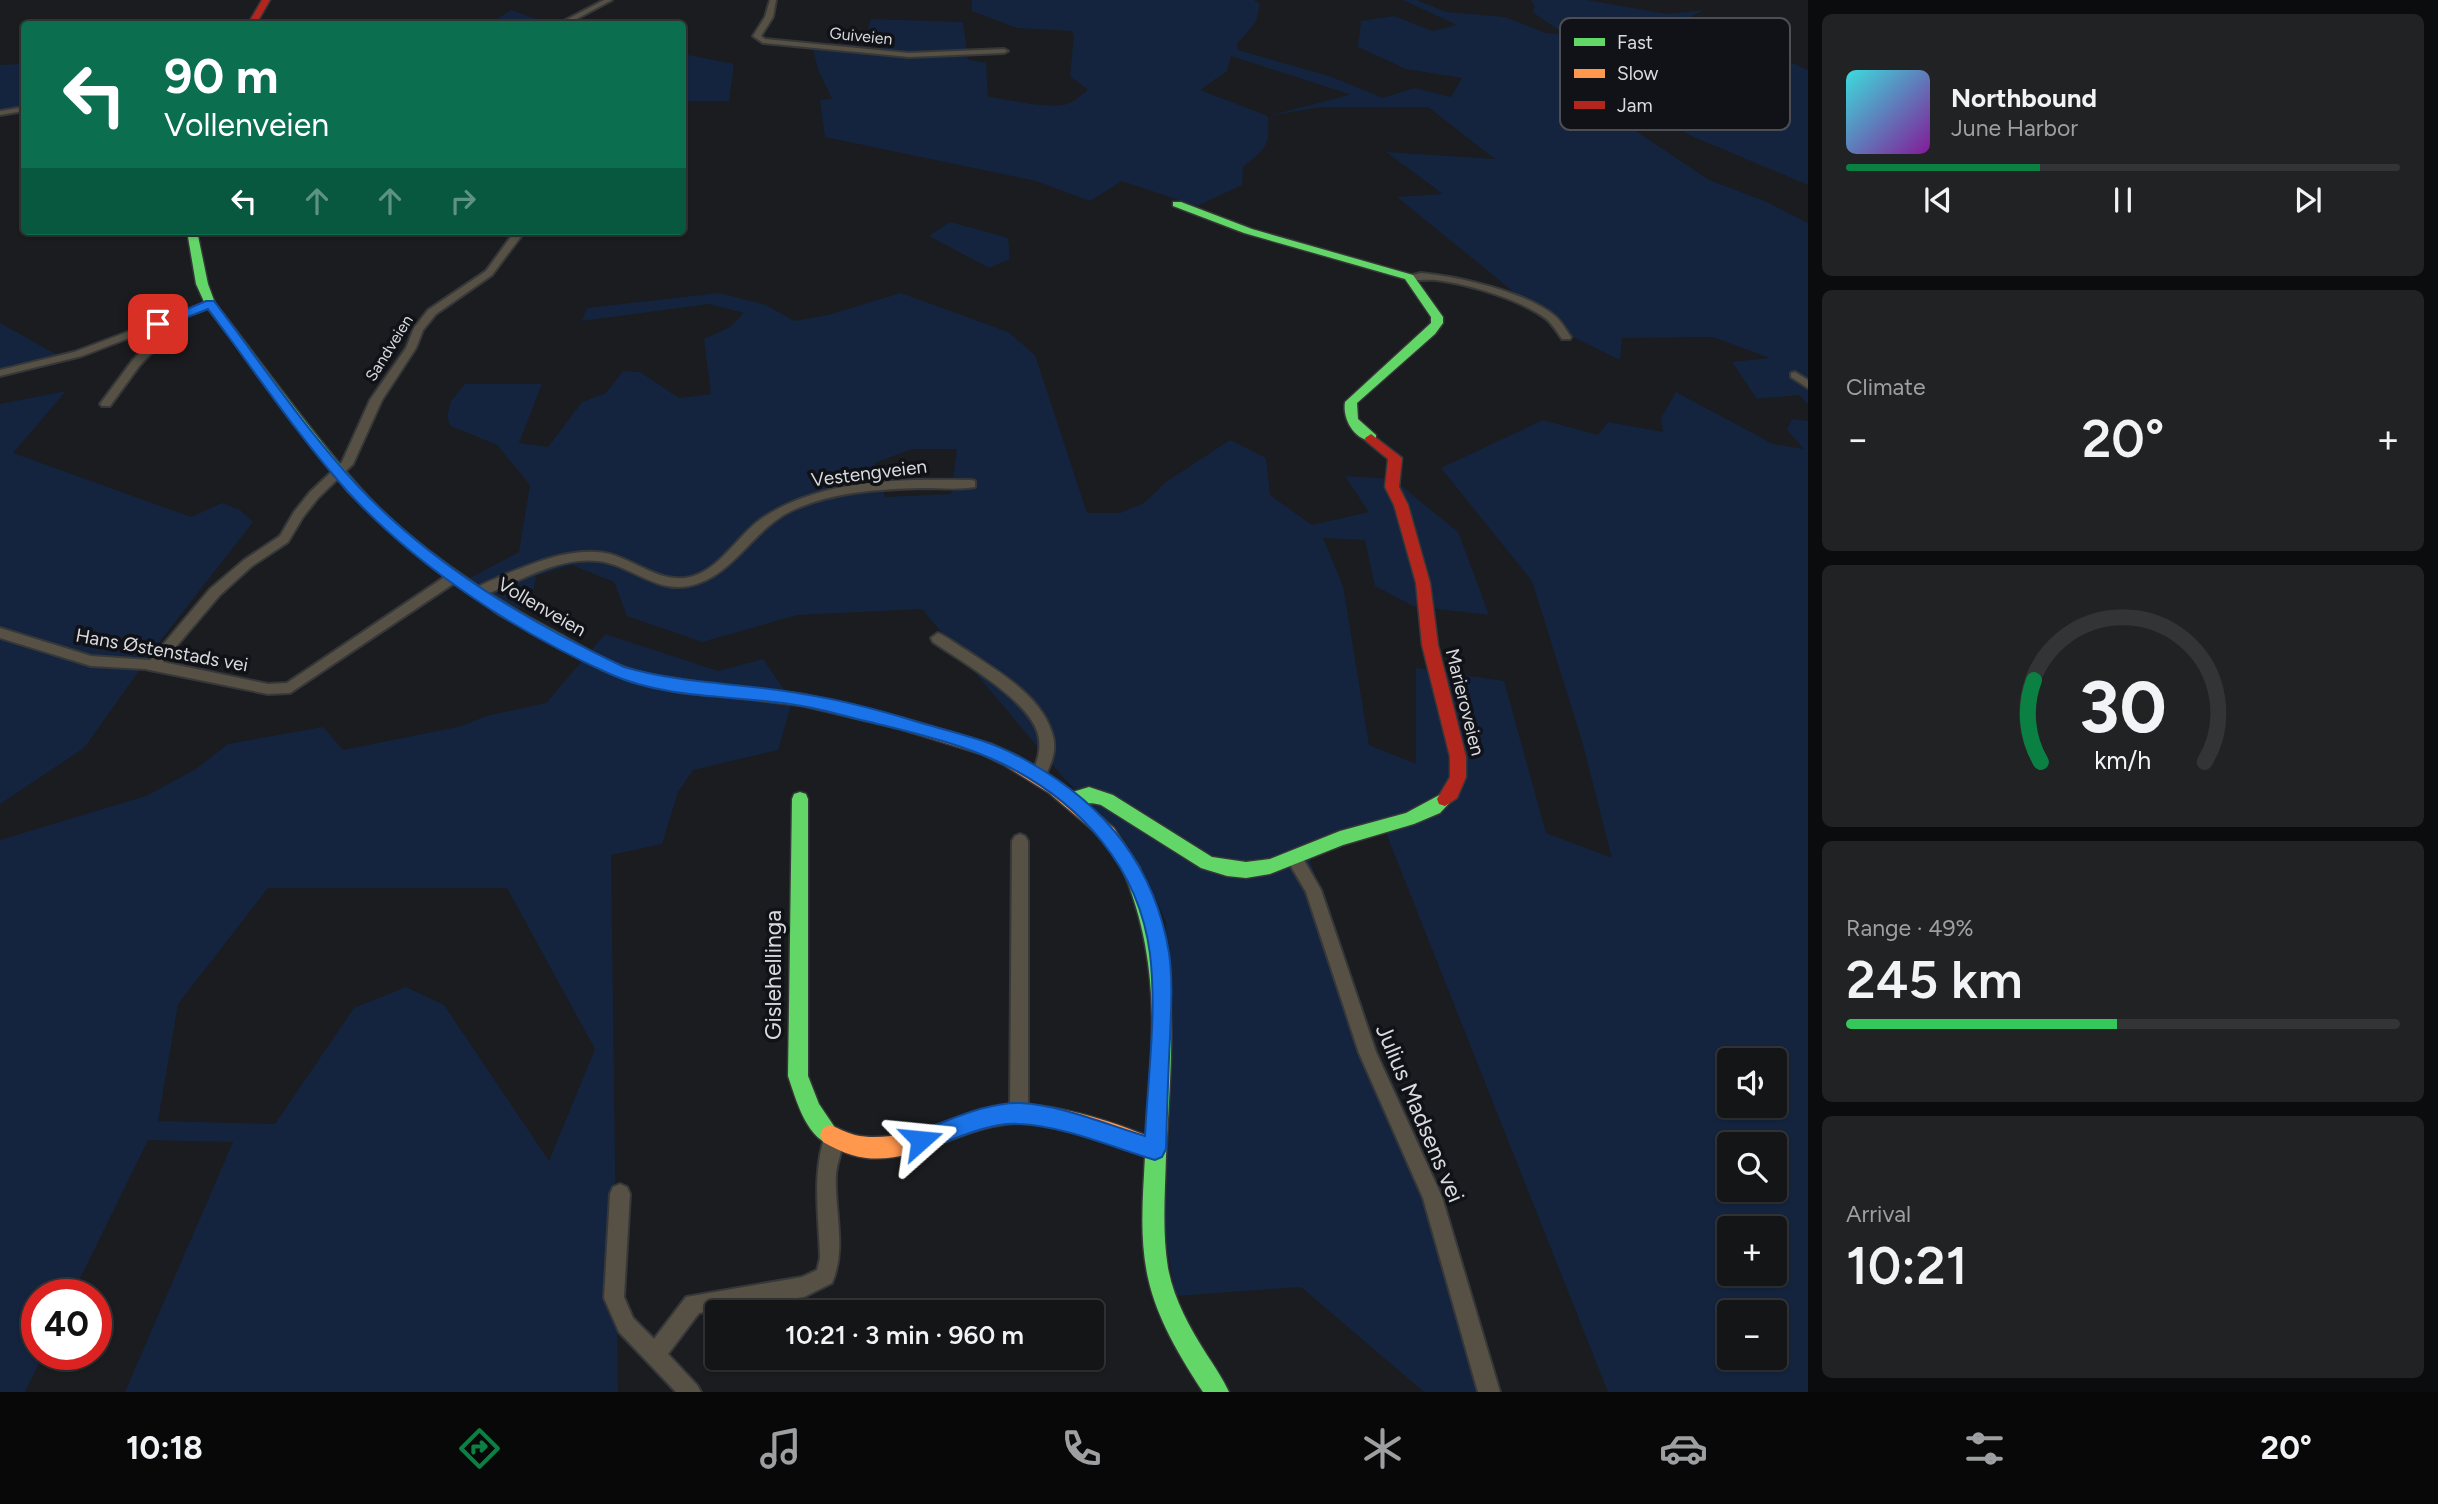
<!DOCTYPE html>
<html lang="en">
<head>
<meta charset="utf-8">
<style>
	body { margin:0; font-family:Figtree,sans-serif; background:#212224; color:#f1f3f6; height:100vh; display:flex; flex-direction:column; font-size:26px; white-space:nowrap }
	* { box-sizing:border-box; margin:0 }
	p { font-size:23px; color:#9d9fa1 }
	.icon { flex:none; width:38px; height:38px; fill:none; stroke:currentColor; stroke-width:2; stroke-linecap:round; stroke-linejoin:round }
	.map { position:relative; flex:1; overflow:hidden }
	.panel { display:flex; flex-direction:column; gap:14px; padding:14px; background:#0b0c0d; width:630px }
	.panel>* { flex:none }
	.guide { position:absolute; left:21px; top:21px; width:665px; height:214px; border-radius:7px; box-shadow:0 2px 5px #0004,0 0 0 2px #333436; background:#0b6e4f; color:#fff; overflow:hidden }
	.tools { position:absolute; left:1717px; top:1048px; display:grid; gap:14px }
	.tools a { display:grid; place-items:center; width:70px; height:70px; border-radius:7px; background:#141517; box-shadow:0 2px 5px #0004,0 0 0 2px #333436; font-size:35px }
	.speed { position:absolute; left:21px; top:1279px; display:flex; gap:14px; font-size:35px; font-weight:700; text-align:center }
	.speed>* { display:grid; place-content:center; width:91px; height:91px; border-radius:50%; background:#141517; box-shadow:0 2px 5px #0004,0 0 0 2px #333436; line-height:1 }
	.speed .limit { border:10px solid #d22; background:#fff; color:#111 }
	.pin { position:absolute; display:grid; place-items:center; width:60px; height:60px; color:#fff; margin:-30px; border-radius:14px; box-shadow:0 4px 10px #0006 }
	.me { position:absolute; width:77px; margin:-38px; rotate:72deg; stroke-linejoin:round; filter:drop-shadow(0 0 5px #0008) }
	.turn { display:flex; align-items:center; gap:24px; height:147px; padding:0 28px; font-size:32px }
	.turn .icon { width:91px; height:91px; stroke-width:2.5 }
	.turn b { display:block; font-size:49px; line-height:60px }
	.lanes { display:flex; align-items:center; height:66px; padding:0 28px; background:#0003; justify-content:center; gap:35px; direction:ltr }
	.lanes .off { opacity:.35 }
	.big { font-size:52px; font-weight:600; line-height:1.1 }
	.panel .tile { flex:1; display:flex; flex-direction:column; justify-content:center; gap:10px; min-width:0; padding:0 24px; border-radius:10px; background:#212224 }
	.panel .dial { align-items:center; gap:0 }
	.dial svg { height:182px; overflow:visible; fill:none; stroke:#333436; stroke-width:7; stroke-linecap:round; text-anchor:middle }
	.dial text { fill:#f1f3f6; stroke:none }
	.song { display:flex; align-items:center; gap:21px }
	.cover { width:84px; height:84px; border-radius:10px; background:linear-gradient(135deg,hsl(180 70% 55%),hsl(290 70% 35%)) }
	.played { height:7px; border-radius:4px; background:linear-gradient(90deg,#0b8043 35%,#333436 35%) }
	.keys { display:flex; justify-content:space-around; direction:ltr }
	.heat { display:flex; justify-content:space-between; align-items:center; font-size:38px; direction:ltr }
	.charge { height:10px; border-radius:5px; background:linear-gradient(90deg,#34c759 49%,#333436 0) }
	.trip { position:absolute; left:705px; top:1300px; width:399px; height:70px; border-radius:7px; background:#141517; box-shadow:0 2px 5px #0004,0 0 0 2px #333436; font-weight:600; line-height:70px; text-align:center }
	.tab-bar { display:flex; height:112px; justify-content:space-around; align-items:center; background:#080809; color:#9d9fa1 }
	.tab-bar .icon { width:49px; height:49px }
	.tab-bar .on { color:#0b8043 }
	.tab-bar b { font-size:32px; color:#f1f3f6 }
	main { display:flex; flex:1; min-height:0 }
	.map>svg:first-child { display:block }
	.green { fill:#14243e; fill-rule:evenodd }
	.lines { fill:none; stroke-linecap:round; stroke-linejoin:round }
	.street-casing { stroke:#363739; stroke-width:4 }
	.fast-casing { stroke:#363739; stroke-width:3 }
	.slow-casing { stroke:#363739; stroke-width:3 }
	.jam-casing { stroke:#363739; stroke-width:3 }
	.street { fill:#565144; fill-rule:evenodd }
	.fast { fill:#63d668; fill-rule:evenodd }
	.slow { fill:#ff974d; fill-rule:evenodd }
	.jam { fill:#b3261e; fill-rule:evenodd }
	.route { fill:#1a73e8; stroke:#114b97; stroke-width:2 }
	.labels { text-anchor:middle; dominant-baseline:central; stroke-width:7; stroke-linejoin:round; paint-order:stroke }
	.far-street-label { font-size:16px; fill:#d9dbde; stroke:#101217 }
	.street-label { font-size:19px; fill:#d9dbde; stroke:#101217 }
	.near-street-label { font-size:23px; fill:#d9dbde; stroke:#101217 }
	.key { fill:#101217; stroke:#4c4e53; stroke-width:2 }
	.key-label { font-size:19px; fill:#d9dbde }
</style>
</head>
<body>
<main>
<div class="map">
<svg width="1808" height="1392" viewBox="0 0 1808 1392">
	<rect width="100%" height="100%" fill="#1a1c1f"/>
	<path class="green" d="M972,0h282l6,4 -4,18 -19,22 1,6 94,27 51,21 31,-10 37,9 11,-19 -56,-9 -48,-22 3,-26 33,-5 38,15 25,-6 -54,-25h14l29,12 59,5 41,16 20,2 -34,-23 3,-6 -4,-6h56l80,14 37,-4 -14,7 118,53v115l-114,-48 -76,-40 -27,4 118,79 58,22 41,21v181l-9,-9 -42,4 -25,-37 38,-4 -57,-21 -91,1 -2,22 -68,-33 -43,-39 -112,-91 46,-3 -57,-42 109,7 -67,-52h-107l-53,9c2,32 -2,31 -25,51l-1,18 -45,21 -75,-25 -32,20 -54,-20 -211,-44 -5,-37 12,-1 -14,-30 -6,-23 71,6 1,-16 -16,-8 3,-9 92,3 5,38 18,3 2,34c21,2 63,14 82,6 6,-3 12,-9 18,-13l-18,-14 4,-40 -2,-5 -55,-3 -45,-17zM1231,56l118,38v1l-81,21 -68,-26 27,-19z
		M511,10l39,14h-61z
		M683,54l51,10 -5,37h-46z
		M24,64v42l-24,5v-46z
		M950,222l58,16 2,21 -21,9 -60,-32z
		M719,293l47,12 28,16 34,-6 73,-22 107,39 27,23 52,158h33l24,-10 22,-21 64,-42 36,18 4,37 42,30 57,-13 -24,-36 48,3 65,53 31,83 -76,-9 -38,-20 -10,-46 -42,-2 20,48 26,159 47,19v-96l88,13 42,152 66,25 -30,-117 -50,-160 -91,-113 102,-48 55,15 10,-13 55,10 -2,-14 15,-26 97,52 31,5 -17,-19 5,-11 16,2v971h-200l-224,-564 -75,29 70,212 115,323h-70l-123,-105 -125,9 -13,-69 5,-176 -2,-129 -20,-44 -23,-40 -61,-62 -140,-167 -125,6 -95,27 -75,-26 -13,-34 -42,-17 -36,11 -3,16 -16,19 -47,-33 49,-26 11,-67 -33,-40 -46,-19 -4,-9 4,-16 14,-17h77l-23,59 29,4 34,-45 24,-9 17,-22 17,1 39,26 32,-4 -7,-55 26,-12 14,-14 -35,-9 -127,17 5,-13zM912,449h45l-6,45 -66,3 -10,-34zM1729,1060h45v46h-45zM1729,1144h45v46h-45zM1729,1228h45v46h-45zM1729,1312h45v46h-45z
		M0,323l63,35 -63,14z
		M66,391l-53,62 178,64 31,-14 18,7 13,12 -95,122 -74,104 -84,56v-400z
		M605,634l113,37 45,-12 29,42 -14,49 -85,20 -15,22 -16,52 -51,11 7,537h-493l108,-250 -85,-2 -76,155h-35v59l6,1 -18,37h-25v-552l146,-44 50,-27 32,-25 95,-17 20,23 119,-24 24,-10 60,-13zM268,888h239l88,161 -46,112 -105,-156 -38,-18 -52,21 -79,116 -117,-3 20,-117z"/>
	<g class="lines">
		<defs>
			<path id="street" d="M604,0h8l-45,24h-9z
				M770,0h6l-3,17 -12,19 4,3 144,14 95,-4 4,2 -4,2 -95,4 -146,-14 -10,-7 12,-19z
				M24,107v4l-24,4v-4z
				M515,231h10l-33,44 -56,39 -13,16 -7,18 -34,52 -29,64 -35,34 -15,19 -15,25 -36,24 -32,29 -57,67 105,22 19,-1 162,-109h10l1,3 -1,3 -169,113 -22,1 -123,-25 -54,-3 -91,-28v-10l91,28 59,4 60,-71 34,-29 36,-24 14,-24 16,-20 32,-30 28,-62 36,-52 8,-20 14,-18 58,-39z
				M1421,273c35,3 106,19 134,43 6,5 11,14 16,21l-1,2h-8c-5,-7 -10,-16 -17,-21 -26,-19 -77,-34 -109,-38 -10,-1 -24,2 -32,-3z
				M210,301l5,3 -1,2 -33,12v4l-41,43 -30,41h-8l-2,-2 32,-43 36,-38 -86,33 -82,20v-6l74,-18z
				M1795,372l13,8v8l-17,-11v-4z
				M971,480l4,1v6c-17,3 -36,1 -53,1 -43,1 -91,4 -131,23 -39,19 -58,66 -102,75 -34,7 -60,-22 -91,-25 -43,-5 -83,24 -122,37l-6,-5c6,-7 18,-11 27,-15 33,-14 77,-33 113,-24 25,7 48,27 75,24 35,-5 52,-44 79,-61 60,-39 139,-38 207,-37z
				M938,633c10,4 19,12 28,17 31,21 75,45 86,83 6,17 -1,32 -9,47l-5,2 -5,-2 -2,-4c6,-14 11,-26 7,-42 -9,-34 -76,-72 -105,-92l-2,-4z
				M1020,834l5,2 3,5v272l-3,6 -6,3 -6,-3 -3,-6 2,-272 3,-5z
				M1294,851l6,2 21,37 55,162 66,145 58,195h-22l-55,-194 -64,-145 -53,-161 -20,-34 2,-5z
				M834,1129l7,2c5,14 -4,29 -5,43 -2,37 11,74 -4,109l-28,14 -105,16 -31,41 29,31 4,7h-25l-57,-60 -15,-34 6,-104 3,-7 7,-3 7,3 3,7 -6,103 9,21 21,21 32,-42 116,-20 15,-7 3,-12c-1,-41 -9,-88 7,-127z"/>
			<path id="fast" d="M1173,202h8l71,27 161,46 30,42v6l-8,11 -78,69 1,16 18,16v6c-20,2 -34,-21 -31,-39l86,-79v-6l-26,-38 -161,-46 -71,-27z
				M187,231h10l11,53 7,19c47,60 92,124 142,181 48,56 131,112 196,146 26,14 52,31 81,40 27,9 58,8 84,16l2,4 -2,4 -6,2 -30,-3 -50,-11 -32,-13 -101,-54 -91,-67 -60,-56 -142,-186 -10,-22z
				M1089,787l24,8 99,62 34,5 24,-3 70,-28 66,-18 39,-21 6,2 2,5 -13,14 -26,11 -71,21 -73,29 -24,4 -19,-2 -26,-8 -100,-63c-16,-5 -23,3 -35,-1l-2,-5 2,-5z
				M800,792l6,2 2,5v277l11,28 21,31 -3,7 -7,3c-25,-10 -34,-46 -42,-69l4,-277 2,-5z
				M1131,860l6,3c46,95 34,191 29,293 -1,37 -4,76 2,112 6,32 22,60 39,87 8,12 16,24 22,37h-26c-23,-35 -46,-73 -55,-114 -9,-40 -5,-82 -3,-122 7,-104 19,-188 -23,-288l3,-5z"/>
			<path id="slow" d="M712,684l91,10 97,23 92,27 24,11 45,28 53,45 26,40 -3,5 -6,3 -6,-3 -23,-35 -53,-45 -45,-28 -23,-11 -81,-25 -97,-23 -97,-12 -2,-4 2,-4z
				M1010,1104c52,0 105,18 152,38l3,7 -3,7 -7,3c-46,-15 -96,-39 -146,-35 -52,5 -104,47 -157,31 -10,-3 -20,-8 -29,-13l-3,-7 3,-7 7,-3c8,3 17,8 25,10 47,11 106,-24 155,-31z"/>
			<path id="jam" d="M262,0h8l-14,24h-8z
				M1371,434l31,24 -3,29 9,18 22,78 8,62 28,112v20l-9,21 -12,8 -6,-2 -2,-5 13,-22v-20l-28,-112 -6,-62 -22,-78 -9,-18 3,-28 -22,-18 -1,-3z"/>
		</defs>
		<use href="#street" class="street-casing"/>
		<use href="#fast" class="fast-casing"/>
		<use href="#slow" class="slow-casing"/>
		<use href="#jam" class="jam-casing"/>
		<use href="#street" class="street"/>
		<use href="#fast" class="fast"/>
		<use href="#slow" class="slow"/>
		<use href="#jam" class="jam"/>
	</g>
	<path class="route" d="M206,301h8c47,62 91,128 144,185 74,79 169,135 266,181 58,17 119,16 179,27 39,6 80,17 118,29 32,9 66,17 95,32 82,42 138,106 153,198 4,28 2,57 1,85 -2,37 -3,74 -4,111l-4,8 -7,3c-40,-12 -95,-35 -136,-36 -32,-2 -68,17 -98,27l-8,-3 -3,-8 3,-7 8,-3c30,-10 66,-28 99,-27 41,2 85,21 125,33 3,-60 12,-123 5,-182 -11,-87 -70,-152 -147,-190 -41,-20 -89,-31 -133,-42 -22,-5 -45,-12 -68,-16 -61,-11 -135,-6 -192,-32 -94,-42 -192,-106 -262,-182 -51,-57 -94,-122 -140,-183l-46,18 -10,-3z"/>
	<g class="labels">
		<g class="far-street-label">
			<text transform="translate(861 36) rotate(6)">Guiveien</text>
			<text transform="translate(389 348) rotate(-58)">Sandveien</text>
		</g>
		<g class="street-label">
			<text transform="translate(869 473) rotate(-7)">Vestengveien</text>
			<text transform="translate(542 607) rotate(30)">Vollenveien</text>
			<text transform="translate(162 650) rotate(10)">Hans Østenstads vei</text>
			<text transform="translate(1465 702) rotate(76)">Marieroveien</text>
		</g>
		<g class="near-street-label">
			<text transform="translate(773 975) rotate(-90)">Gislehellinga</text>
			<text transform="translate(1420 1113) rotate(67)">Julius Madsens vei</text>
		</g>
	</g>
	<rect x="1560" y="18" width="230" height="112" rx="10" class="key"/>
	<rect x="1574" y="38" width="31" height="8" fill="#63d668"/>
	<rect x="1574" y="69" width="31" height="9" fill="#ff974d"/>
	<rect x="1574" y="101" width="31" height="8" fill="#b3261e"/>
	<g class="key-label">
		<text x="1617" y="49">Fast</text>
		<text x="1617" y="80">Slow</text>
		<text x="1617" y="112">Jam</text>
	</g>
</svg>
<div class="tools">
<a><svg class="icon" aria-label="sound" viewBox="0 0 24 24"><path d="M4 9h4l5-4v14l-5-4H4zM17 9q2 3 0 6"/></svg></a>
<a><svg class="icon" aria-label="search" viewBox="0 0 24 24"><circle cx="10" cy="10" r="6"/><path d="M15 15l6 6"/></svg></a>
<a>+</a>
<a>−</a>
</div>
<div class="speed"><div class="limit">40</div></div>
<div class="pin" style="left:158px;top:324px;background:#d93025"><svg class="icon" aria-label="arrive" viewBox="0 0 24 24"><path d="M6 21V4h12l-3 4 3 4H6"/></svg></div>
<svg class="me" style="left:921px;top:1140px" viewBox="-20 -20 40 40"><path d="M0-17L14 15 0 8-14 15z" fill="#1a73e8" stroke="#fff" stroke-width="4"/></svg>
<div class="trip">10:21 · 3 min · 960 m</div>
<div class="guide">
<div class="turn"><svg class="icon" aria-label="left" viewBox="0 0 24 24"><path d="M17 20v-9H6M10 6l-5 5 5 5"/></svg><div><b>90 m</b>Vollenveien</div></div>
<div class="lanes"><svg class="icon" aria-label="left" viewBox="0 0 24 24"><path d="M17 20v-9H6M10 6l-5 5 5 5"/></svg><svg class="icon off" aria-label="ahead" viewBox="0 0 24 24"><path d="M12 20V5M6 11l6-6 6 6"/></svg><svg class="icon off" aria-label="ahead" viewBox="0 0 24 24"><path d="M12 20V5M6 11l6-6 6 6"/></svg><svg class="icon off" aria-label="right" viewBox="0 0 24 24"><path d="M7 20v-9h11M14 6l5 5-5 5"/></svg></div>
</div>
</div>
<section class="panel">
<div class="tile">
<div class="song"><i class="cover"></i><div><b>Northbound</b><p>June Harbor</p></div></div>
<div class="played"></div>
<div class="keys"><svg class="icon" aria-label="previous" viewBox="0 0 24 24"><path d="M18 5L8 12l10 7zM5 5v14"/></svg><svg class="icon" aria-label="pause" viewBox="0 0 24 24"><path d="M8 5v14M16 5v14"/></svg><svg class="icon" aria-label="next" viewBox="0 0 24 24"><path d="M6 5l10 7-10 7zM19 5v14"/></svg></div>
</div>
<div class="tile"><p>Climate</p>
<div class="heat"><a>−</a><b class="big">20°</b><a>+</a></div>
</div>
<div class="tile dial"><svg viewBox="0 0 100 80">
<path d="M14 69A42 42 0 1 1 86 69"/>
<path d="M14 69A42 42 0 0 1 11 33" stroke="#0b8043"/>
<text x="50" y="56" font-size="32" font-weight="700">30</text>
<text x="50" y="72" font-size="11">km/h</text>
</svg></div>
<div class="tile"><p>Range · 49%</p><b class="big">245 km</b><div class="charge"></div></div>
<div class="tile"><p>Arrival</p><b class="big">10:21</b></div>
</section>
</main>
<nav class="tab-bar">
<b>10:18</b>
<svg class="icon on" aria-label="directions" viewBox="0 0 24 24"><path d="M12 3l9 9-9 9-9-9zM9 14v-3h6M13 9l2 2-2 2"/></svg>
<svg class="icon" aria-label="music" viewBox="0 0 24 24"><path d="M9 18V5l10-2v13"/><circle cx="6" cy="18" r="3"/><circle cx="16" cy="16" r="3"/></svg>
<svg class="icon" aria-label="phone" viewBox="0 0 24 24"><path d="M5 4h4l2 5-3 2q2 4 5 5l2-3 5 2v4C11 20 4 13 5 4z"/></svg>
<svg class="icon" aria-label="climate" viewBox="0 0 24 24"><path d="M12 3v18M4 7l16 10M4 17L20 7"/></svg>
<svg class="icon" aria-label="car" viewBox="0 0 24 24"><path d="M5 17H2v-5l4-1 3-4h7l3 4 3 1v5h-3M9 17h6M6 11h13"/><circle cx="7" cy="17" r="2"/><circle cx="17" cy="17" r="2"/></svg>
<svg class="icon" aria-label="filters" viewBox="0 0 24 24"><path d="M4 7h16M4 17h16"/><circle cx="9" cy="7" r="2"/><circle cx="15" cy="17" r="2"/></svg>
<b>20°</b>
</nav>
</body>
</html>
